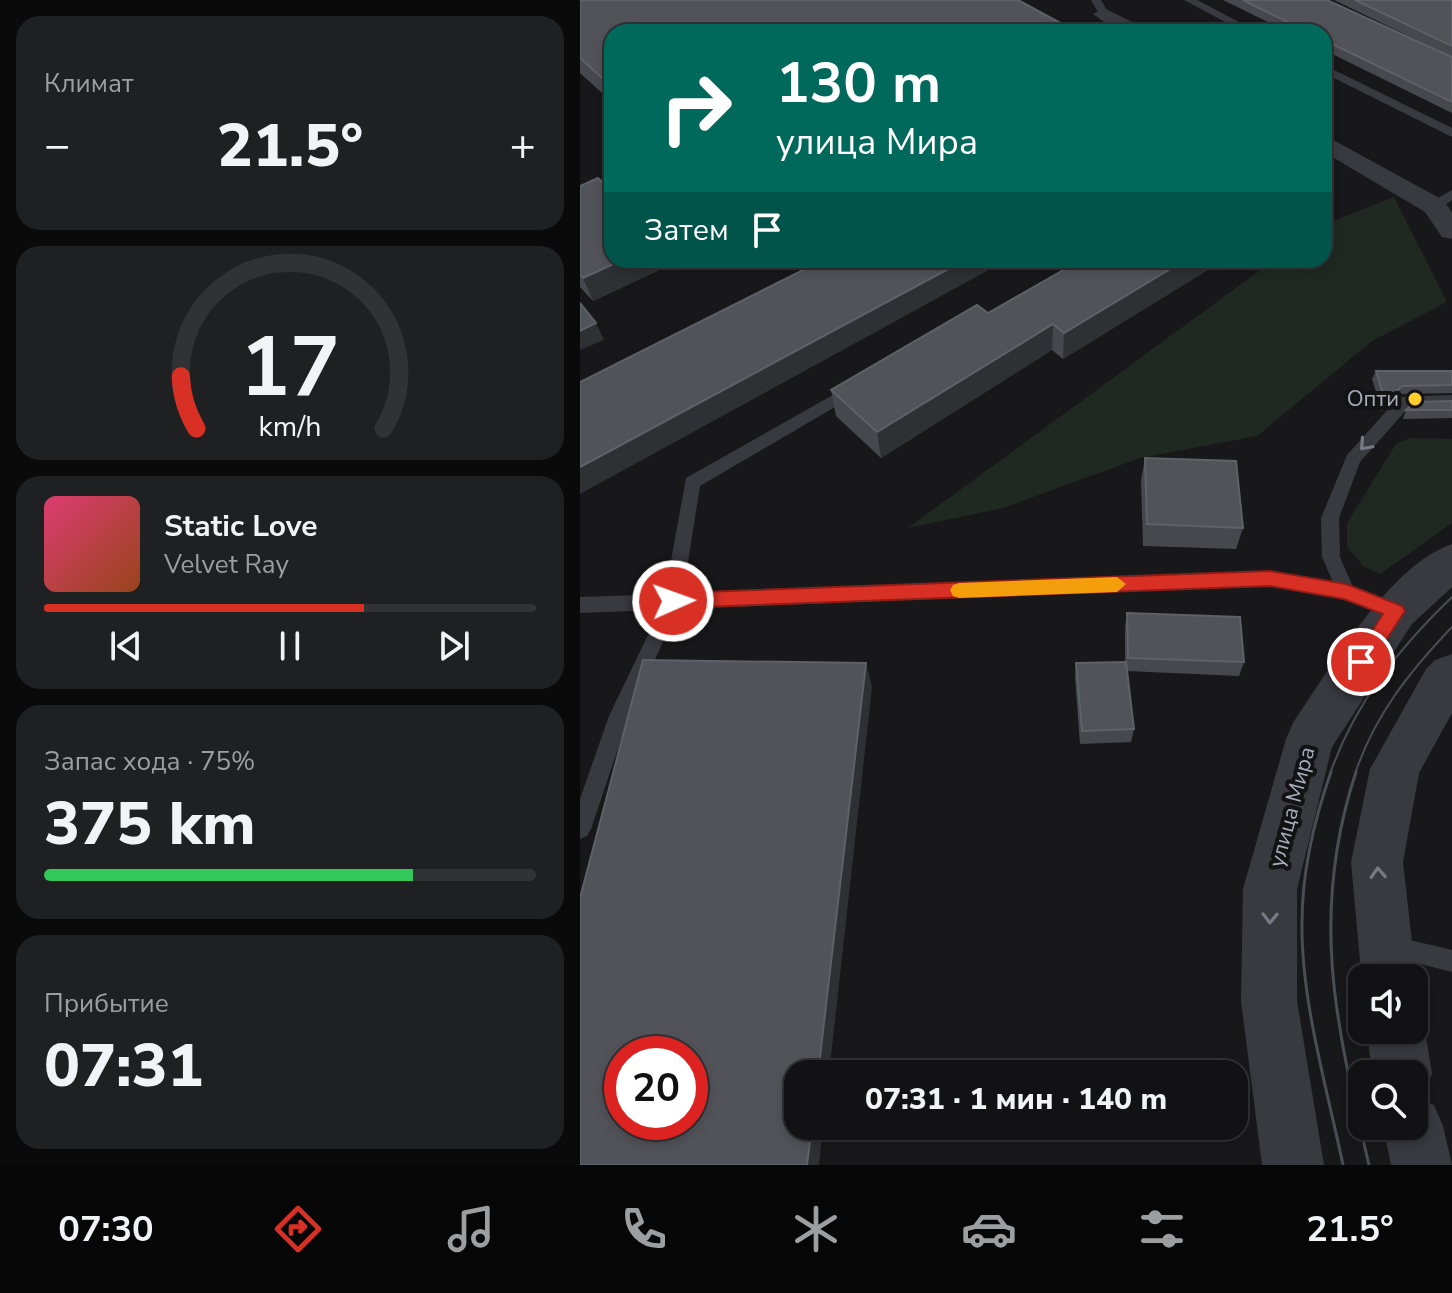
<!DOCTYPE html>
<html lang="ru">
<head>
<meta charset="utf-8">
<style>
	body { margin:0; font-family:"Nunito Sans",sans-serif; background:#1f2022; color:#f1f3f6; height:100vh; display:flex; flex-direction:column; font-size:30px; white-space:nowrap }
	* { box-sizing:border-box; margin:0 }
	p { font-size:26px; color:#9c9ea0 }
	.icon { flex:none; width:44px; height:44px; fill:none; stroke:currentColor; stroke-width:2; stroke-linecap:round; stroke-linejoin:round }
	.map { position:relative; flex:1; overflow:hidden }
	.drawer { display:flex; flex-direction:column; gap:16px; padding:16px; background:#0a0a0b; width:580px }
	.drawer>* { flex:none }
	.banner { position:absolute; left:24px; top:24px; width:728px; height:244px; border-radius:24px; box-shadow:0 4px 12px #0003,0 0 0 2px #313234; background:#00695c; color:#fff; overflow:hidden }
	.tools { position:absolute; left:768px; top:964px; display:grid; gap:16px }
	.tools a { display:grid; place-items:center; width:80px; height:80px; border-radius:16px; background:#121214; box-shadow:0 4px 12px #0003,0 0 0 2px #313234; font-size:40px }
	.speed { position:absolute; left:24px; top:1036px; display:flex; gap:16px; font-size:40px; font-weight:700; text-align:center }
	.speed>* { display:grid; place-content:center; width:104px; height:104px; border-radius:50%; background:#121214; box-shadow:0 4px 12px #0003,0 0 0 2px #313234; line-height:1 }
	.speed .limit { border:12px solid #d22; background:#fff; color:#111 }
	.pin { position:absolute; display:grid; place-items:center; width:68px; height:68px; color:#fff; margin:-34px; border:4px solid #fff; border-radius:50%; box-shadow:0 2px 8px #0007 }
	.me { position:absolute; width:88px; margin:-44px; rotate:88deg; stroke-linejoin:round; filter:drop-shadow(0 0 6px #0008) }
	.turn { display:flex; align-items:center; gap:28px; height:168px; padding:0 40px; font-size:36px }
	.turn .icon { width:104px; height:104px; stroke-width:2.5 }
	.turn b { display:block; font-size:56px; line-height:68px }
	.then { display:flex; align-items:center; height:76px; padding:0 40px; background:#0003; gap:16px; font-size:30px }
	.big { font-size:60px; font-weight:800; line-height:1.1 }
	.drawer .card { flex:1; display:flex; flex-direction:column; justify-content:center; gap:12px; min-width:0; padding:0 28px; border-radius:24px; background:#1f2022 }
	.drawer .dial { align-items:center; gap:0 }
	.dial svg { height:208px; overflow:visible; fill:none; stroke:#313234; stroke-width:7; stroke-linecap:round; text-anchor:middle }
	.dial text { fill:#f1f3f6; stroke:none }
	.song { display:flex; align-items:center; gap:24px }
	.cover { width:96px; height:96px; border-radius:12px; background:linear-gradient(135deg,hsl(340 70% 55%),hsl(20 70% 35%)) }
	.played { height:8px; border-radius:4px; background:linear-gradient(90deg,#d93025 65%,#313234 65%) }
	.keys { display:flex; justify-content:space-around; direction:ltr }
	.heat { display:flex; justify-content:space-between; align-items:center; font-size:44px; direction:ltr }
	.charge { height:12px; border-radius:6px; background:linear-gradient(90deg,#34c759 75%,#313234 0) }
	.trip { position:absolute; left:204px; top:1060px; width:464px; height:80px; border-radius:24px; background:#121214; box-shadow:0 4px 12px #0003,0 0 0 2px #313234; font-weight:800; line-height:80px; text-align:center }
	.menu { display:flex; height:128px; justify-content:space-around; align-items:center; background:#070708; color:#9c9ea0 }
	.menu .icon { width:56px; height:56px }
	.menu .active { color:#d93025 }
	.menu b { font-size:36px; color:#f1f3f6 }
	main { display:flex; flex:1; min-height:0 }
	.map>svg:first-child { display:block }
	.green { fill:#1f2921 }
	.lines { fill:none; stroke-linecap:round; stroke-linejoin:round }
	.service { fill:#393940; fill-rule:evenodd }
	.minor { fill:#393940; fill-rule:evenodd }
	.tertiary { fill:#393940; fill-rule:evenodd }
	.tram-far1 { stroke:#4b4d55; stroke-width:2 }
	.tram { stroke:#4b4d55; stroke-width:3 }
	.wall { fill:#46484d }
	.shaded-wall { fill:#2f3034 }
	.building { fill:#515359; stroke:#5f6168; stroke-width:2; fill-rule:evenodd }
	.oneway { stroke:#777984 }
	.route { fill:#d93025; stroke:#8d1f18; stroke-width:2 }
	.slow { fill:#f59e0b }
	.poi-dot { fill:#ffcc2b; stroke:#131315; stroke-width:3 }
	.labels { text-anchor:middle; dominant-baseline:central; stroke-width:8; stroke-linejoin:round; paint-order:stroke }
	.poi-label { font-size:22px; fill:#a9adbb; stroke:#131315; text-anchor:end }
	.street-label { font-size:22px; fill:#a9adbb; stroke:#131315 }
</style>
</head>
<body>
<main>
<section class="drawer">
<div class="card"><p>Климат</p>
<div class="heat"><a>−</a><b class="big">21.5°</b><a>+</a></div>
</div>
<div class="card dial"><svg viewBox="0 0 100 80">
<path d="M14 69A42 42 0 1 1 86 69"/>
<path d="M14 69A42 42 0 0 1 8 49" stroke="#d93025"/>
<text x="50" y="56" font-size="32" font-weight="700">17</text>
<text x="50" y="72" font-size="11">km/h</text>
</svg></div>
<div class="card">
<div class="song"><i class="cover"></i><div><b>Static Love</b><p>Velvet Ray</p></div></div>
<div class="played"></div>
<div class="keys"><svg class="icon" aria-label="previous" viewBox="0 0 24 24"><path d="M18 5L8 12l10 7zM5 5v14"/></svg><svg class="icon" aria-label="pause" viewBox="0 0 24 24"><path d="M8 5v14M16 5v14"/></svg><svg class="icon" aria-label="next" viewBox="0 0 24 24"><path d="M6 5l10 7-10 7zM19 5v14"/></svg></div>
</div>
<div class="card"><p>Запас хода · 75%</p><b class="big">375 km</b><div class="charge"></div></div>
<div class="card"><p>Прибытие</p><b class="big">07:31</b></div>
</section>
<div class="map">
<svg width="872" height="1165" viewBox="0 0 872 1165">
	<rect width="100%" height="100%" fill="#18181a"/>
	<path class="green" d="M814,197l53,105 -75,39 -115,95 -117,22 -137,50 -95,20 366,-268h50l1,-36z
		M831,438l41,1v84l-72,51 -17,-8 -16,-19v-24l49,-79z"/>
	<g class="lines">
		<path class="service" d="M511,0h10l8,14 -1,2h-8z
			M604,0h13l61,32h-14z
			M744,65l128,63v9l-128,-64z
			M872,190v10l-13,9h-10v-6z
			M274,383l8,6 -3,4 -159,93 -17,108 587,-22 63,10 -11,-25 -1,-39 26,-63 52,-58 53,-2v12h-43l-49,55 -21,56 1,39 13,30 49,19 3,5 -3,5 -6,3 -51,-20 -75,-13 -592,23 -49,107 -38,113 -4,7 -7,3v-40l29,-83 51,-106 -80,3v-16l85,-3 21,-116z
			M813,936l59,14v22l-67,-17 -3,-8 3,-8z"/>
		<path class="minor" d="M524,8l38,19 3,5h-27l-25,-18z
			M744,135l119,65 9,12v27l-10,-2 -17,-25 -101,-60z"/>
		<path class="tertiary" d="M872,544v43l-40,37 -80,123 -35,142v112l27,164h-62l-21,-164 2,-112 43,-150 7,-16c37,-54 96,-158 159,-179z
			M872,654v59l-33,60 -16,89 13,116 -2,5v-5h-52v5l-11,-121 19,-93 56,-100 9,-9z
			M834,1009l11,21 7,44 -9,21 -6,2 17,8 9,21 9,39h-61l-8,-39h31v-52h-42l-5,-44h47z"/>
		<path class="tram-far1" d="M750,774c24,-70 69,-126 122,-177
			M775,774c19,-58 55,-103 97,-147"/>
		<path class="tram" d="M751,772c-17,48 -29,100 -29,151 -1,78 25,165 41,242
			M776,772c-47,142 -20,253 13,393"/>
	</g>
	<path class="wall" d="M0,0l32,32v70l-32,-29z
		M643,0h104l125,57v56l-128,-63v-18h-36z
		M754,0h118v57z
		M0,186l32,74h59l1,4 -79,37 -13,-14z
		M501,260h143l-161,99 -11,-9 -171,108 -45,-42 -5,-26 157,-77z
		M796,371h76v22l-53,1 -17,17 -10,-32z
		M872,401v17l-49,1 3,-9z
		M565,458l98,70 -7,21 -93,-3 -2,-66z
		M547,613l117,49 -5,14 -112,-5 7,58 -3,13 -51,2 -5,-67 1,-14 49,-1v-35z"/>
	<path class="shaded-wall" d="M42,260h49l1,4 -79,37 -10,-23z
		M385,260h42l-427,234v-27z
		M605,260h39l-161,99 1,-26z
		M16,323l8,17 -24,10v-19z
		M473,324l-1,26 -171,108 -4,-26z
		M822,386l-3,8 -17,17 4,-8z
		M286,663l6,24 -43,387h-11z
		M232,1126h11l-4,39h-12z"/>
	<path class="building" d="M0,0h438l59,32h-465v55l-32,-29z
		M663,0h84l125,57v45l-128,-62v-8h-16z
		M775,0h97v46z
		M18,178l14,13v69h10l-39,18 -3,-4v-88z
		M243,260h142l-385,207v-85z
		M501,260h104l-121,73 -11,-9 -176,108 -46,-42 146,-85 11,8z
		M0,303l16,20 -16,8z
		M796,371h76v14l-50,1 -16,17z
		M872,401v9h-46l8,-8z
		M565,458l91,3 7,67 -96,-4z
		M547,613l113,4 4,45 -116,-4z
		M63,660l223,3 -48,411h-20v52h14l-5,39h-227v-267zM42,1054h68v68h-68z
		M546,662l8,67 -52,2 -6,-68z"/>
	<defs><path id="oneway-chevron" d="M-2-3.5L2.5 0L-2 3.5" fill="none" stroke-width="1.6" stroke-linecap="round" stroke-linejoin="round" transform="scale(2)"/></defs>
	<g class="oneway">
		<use href="#oneway-chevron" transform="translate(785 445) rotate(132)"/>
		<use href="#oneway-chevron" transform="translate(798 873) rotate(-93)"/>
		<use href="#oneway-chevron" transform="translate(690 918) rotate(91)"/>
	</g>
	<path class="route" d="M690,571l76,13 56,22 3,5 -37,57 -7,2 -6,-2 -3,-6 31,-48 -39,-15 -74,-13 -597,22 -7,-2 -2,-5 2,-6 7,-2z"/>
	<path class="slow" d="M537,577l9,7 -9,8 -158,6 -6,-2 -3,-6 3,-5 6,-2z"/>
	<circle class="poi-dot" cx="835" cy="399" r="8"/>
	<g class="labels">
		<g class="poi-label">
			<text x="819" y="399">Опти</text>
		</g>
		<g class="street-label">
			<text transform="translate(712 807) rotate(-75)">улица Мира</text>
		</g>
	</g>
</svg>
<div class="tools">
<a><svg class="icon" aria-label="sound" viewBox="0 0 24 24"><path d="M4 9h4l5-4v14l-5-4H4zM17 9q2 3 0 6"/></svg></a>
<a><svg class="icon" aria-label="search" viewBox="0 0 24 24"><circle cx="10" cy="10" r="6"/><path d="M15 15l6 6"/></svg></a>
</div>
<div class="speed"><div class="limit">20</div></div>
<div class="pin" style="left:781px;top:662px;background:#d93025"><svg class="icon" aria-label="arrive" viewBox="0 0 24 24"><path d="M6 21V4h12l-3 4 3 4H6"/></svg></div>
<svg class="me" style="left:93px;top:601px" viewBox="-20 -20 40 40"><circle r="17" fill="#d93025" stroke="#fff" stroke-width="3"/><path d="M0-11L8 9 0 5-8 9z" fill="#fff"/></svg>
<div class="trip">07:31 · 1 мин · 140 m</div>
<div class="banner">
<div class="turn"><svg class="icon" aria-label="right" viewBox="0 0 24 24"><path d="M7 20v-9h11M14 6l5 5-5 5"/></svg><div><b>130 m</b>улица Мира</div></div>
<div class="then">Затем<svg class="icon" aria-label="arrive" viewBox="0 0 24 24"><path d="M6 21V4h12l-3 4 3 4H6"/></svg></div>
</div>
</div>
</main>
<nav class="menu">
<b>07:30</b>
<svg class="icon active" aria-label="directions" viewBox="0 0 24 24"><path d="M12 3l9 9-9 9-9-9zM9 14v-3h6M13 9l2 2-2 2"/></svg>
<svg class="icon" aria-label="music" viewBox="0 0 24 24"><path d="M9 18V5l10-2v13"/><circle cx="6" cy="18" r="3"/><circle cx="16" cy="16" r="3"/></svg>
<svg class="icon" aria-label="phone" viewBox="0 0 24 24"><path d="M5 4h4l2 5-3 2q2 4 5 5l2-3 5 2v4C11 20 4 13 5 4z"/></svg>
<svg class="icon" aria-label="climate" viewBox="0 0 24 24"><path d="M12 3v18M4 7l16 10M4 17L20 7"/></svg>
<svg class="icon" aria-label="car" viewBox="0 0 24 24"><path d="M5 17H2v-5l4-1 3-4h7l3 4 3 1v5h-3M9 17h6M6 11h13"/><circle cx="7" cy="17" r="2"/><circle cx="17" cy="17" r="2"/></svg>
<svg class="icon" aria-label="filters" viewBox="0 0 24 24"><path d="M4 7h16M4 17h16"/><circle cx="9" cy="7" r="2"/><circle cx="15" cy="17" r="2"/></svg>
<b>21.5°</b>
</nav>
</body>
</html>
